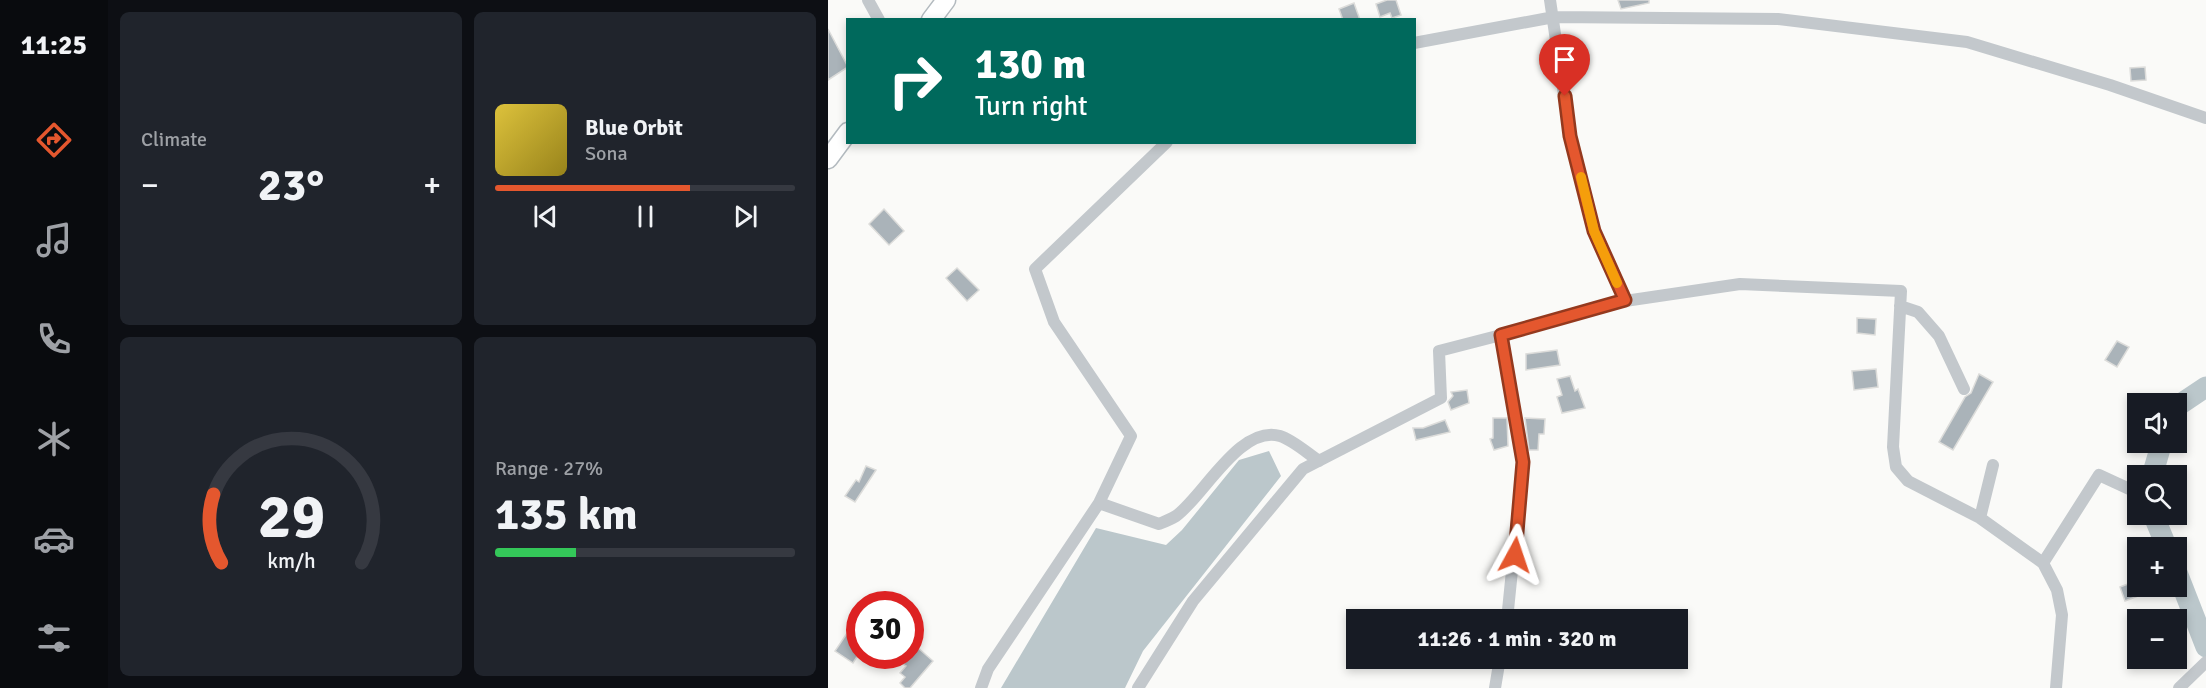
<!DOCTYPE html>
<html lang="en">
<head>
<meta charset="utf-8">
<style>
	body { margin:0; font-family:Signika,sans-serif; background:#20242c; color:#f1f3f6; height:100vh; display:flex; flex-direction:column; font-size:22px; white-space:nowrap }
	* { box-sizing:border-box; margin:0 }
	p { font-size:20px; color:#9ea1a6 }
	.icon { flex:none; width:33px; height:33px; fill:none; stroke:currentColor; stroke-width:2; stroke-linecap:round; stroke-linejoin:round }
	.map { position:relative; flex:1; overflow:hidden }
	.side { display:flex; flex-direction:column; gap:12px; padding:12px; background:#0d0f14; width:720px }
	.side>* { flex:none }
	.banner { position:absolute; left:18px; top:18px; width:570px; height:126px; border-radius:0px; box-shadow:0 3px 9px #0003; background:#00695c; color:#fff; overflow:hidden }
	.controls { position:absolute; left:1299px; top:393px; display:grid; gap:12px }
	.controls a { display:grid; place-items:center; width:60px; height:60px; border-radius:0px; background:#171b24; box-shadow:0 3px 9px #0003; font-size:30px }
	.speed { position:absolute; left:18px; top:591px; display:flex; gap:12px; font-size:30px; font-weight:700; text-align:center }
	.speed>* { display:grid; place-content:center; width:78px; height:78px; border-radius:50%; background:#171b24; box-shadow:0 3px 9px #0003; line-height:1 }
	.speed .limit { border:9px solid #d22; background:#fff; color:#111 }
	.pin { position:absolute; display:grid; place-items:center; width:51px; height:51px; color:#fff; margin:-62px -26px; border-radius:50% 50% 50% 0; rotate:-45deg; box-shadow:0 0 6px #0007 }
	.pin .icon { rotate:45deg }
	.me { position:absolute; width:66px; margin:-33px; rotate:5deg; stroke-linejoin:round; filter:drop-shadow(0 0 4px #0008) }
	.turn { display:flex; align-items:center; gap:21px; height:126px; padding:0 30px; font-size:27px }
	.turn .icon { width:78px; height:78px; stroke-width:2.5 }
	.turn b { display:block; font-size:42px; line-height:51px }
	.big { font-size:45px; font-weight:700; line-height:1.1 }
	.side .card { flex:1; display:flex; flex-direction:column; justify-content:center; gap:9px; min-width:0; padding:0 21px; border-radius:9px; background:#20242c }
	.side .dial { align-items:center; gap:0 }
	.dial svg { height:156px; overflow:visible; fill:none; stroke:#363941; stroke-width:7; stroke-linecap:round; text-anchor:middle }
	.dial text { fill:#f1f3f6; stroke:none }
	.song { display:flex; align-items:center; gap:18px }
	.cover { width:72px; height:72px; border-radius:9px; background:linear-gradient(135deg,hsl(50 70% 55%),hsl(50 70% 35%)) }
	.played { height:6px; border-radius:3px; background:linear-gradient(90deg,#e4572e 65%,#363941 65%) }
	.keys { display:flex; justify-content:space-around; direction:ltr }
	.heat { display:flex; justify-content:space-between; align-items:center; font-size:33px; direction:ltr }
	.charge { height:9px; border-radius:4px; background:linear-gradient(90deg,#34c759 27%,#363941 0) }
	.side .tiles { flex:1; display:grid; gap:12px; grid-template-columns:repeat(2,1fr) }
	.trip { position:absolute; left:518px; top:609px; width:342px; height:60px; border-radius:0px; background:#171b24; box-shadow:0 3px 9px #0003; font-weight:700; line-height:60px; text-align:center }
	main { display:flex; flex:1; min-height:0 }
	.tabs { display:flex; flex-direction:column; width:108px; justify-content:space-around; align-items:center; background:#090b0e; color:#9ea1a6 }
	.tabs .icon { width:42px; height:42px }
	.tabs .active { color:#e4572e }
	.tabs b { font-size:27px; color:#f1f3f6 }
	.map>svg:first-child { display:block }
	.water { fill:#bbc7cb }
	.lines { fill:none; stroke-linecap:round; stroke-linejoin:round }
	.river { stroke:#bbc7cb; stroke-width:21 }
	.building { fill:#aab3b9; stroke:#dcdcda; stroke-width:1.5 }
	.secondary-casing { stroke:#b3babf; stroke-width:21 }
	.street { stroke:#c3c8cc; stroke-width:12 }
	.secondary { stroke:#fff; stroke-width:18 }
	.route-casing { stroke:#94391e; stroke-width:15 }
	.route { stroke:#e4572e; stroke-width:10 }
	.slow { stroke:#f59e0b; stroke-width:10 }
</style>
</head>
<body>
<main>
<nav class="tabs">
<b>11:25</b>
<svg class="icon active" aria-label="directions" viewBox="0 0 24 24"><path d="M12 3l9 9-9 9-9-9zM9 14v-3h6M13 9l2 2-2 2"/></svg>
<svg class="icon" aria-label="music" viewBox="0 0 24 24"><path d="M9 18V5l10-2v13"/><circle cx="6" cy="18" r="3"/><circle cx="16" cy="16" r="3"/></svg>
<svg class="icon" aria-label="phone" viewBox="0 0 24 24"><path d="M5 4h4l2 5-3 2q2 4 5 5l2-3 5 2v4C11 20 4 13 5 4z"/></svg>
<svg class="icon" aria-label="climate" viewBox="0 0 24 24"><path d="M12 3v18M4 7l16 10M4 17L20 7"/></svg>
<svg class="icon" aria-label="car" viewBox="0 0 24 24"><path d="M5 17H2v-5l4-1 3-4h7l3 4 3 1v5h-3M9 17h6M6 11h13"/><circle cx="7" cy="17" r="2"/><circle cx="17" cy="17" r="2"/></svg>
<svg class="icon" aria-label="filters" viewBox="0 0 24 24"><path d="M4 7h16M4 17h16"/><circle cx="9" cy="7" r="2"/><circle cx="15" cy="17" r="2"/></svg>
</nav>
<section class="side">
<div class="tiles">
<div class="card"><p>Climate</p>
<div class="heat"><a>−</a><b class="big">23°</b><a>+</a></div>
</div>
<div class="card">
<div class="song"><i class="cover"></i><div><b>Blue Orbit</b><p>Sona</p></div></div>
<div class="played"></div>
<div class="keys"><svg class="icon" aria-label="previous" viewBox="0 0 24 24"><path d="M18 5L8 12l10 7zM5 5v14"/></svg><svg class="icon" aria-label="pause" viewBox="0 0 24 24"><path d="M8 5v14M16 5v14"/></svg><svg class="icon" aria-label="next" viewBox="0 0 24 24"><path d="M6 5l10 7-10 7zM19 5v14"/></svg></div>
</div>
<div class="card dial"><svg viewBox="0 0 100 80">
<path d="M14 69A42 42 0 1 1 86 69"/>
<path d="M14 69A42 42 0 0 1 10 34" stroke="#e4572e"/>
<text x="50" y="56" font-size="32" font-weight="700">29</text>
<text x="50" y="72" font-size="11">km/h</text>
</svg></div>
<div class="card"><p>Range · 27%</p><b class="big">135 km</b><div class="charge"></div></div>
</div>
</section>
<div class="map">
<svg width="1378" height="688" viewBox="0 0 1378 688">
	<rect width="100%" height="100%" fill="#fafaf8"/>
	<path class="water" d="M441,451l12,25 -138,175 -18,37h-124l95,-160 70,17 16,-15 57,-70z"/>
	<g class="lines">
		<path class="river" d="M1348,407l30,-20
			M1324,476l10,-34
			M1325,514l14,34
			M1348,570l30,77"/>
	</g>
	<path class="building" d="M559,0h9l5,15 -9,3 -2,-5 -10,4 -4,-13z
		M790,0h31v3l-28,6z
		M526,3l6,17h-17l-4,-11z
		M0,29l20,38 -20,13z
		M1317,67l1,13 -15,1 -1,-13z
		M56,209l20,22 -15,14 -20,-21z
		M129,268l22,22 -12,11 -21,-23z
		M1029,318l19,1 -1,16 -18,-2z
		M1289,341l12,6 -12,20 -12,-7z
		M729,350l3,15 -34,5v-16z
		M1048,369l2,18 -24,3 -2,-19z
		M1151,374l14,8 -40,68 -14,-8 26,-45 6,-4z
		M742,376l5,15 3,-2 7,19 -23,5 -5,-16 5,-2 -5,-16z
		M639,390l2,13 -18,7 -3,-8 5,-6 -2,-4z
		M665,418h14l1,28 -14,4 -4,-11 3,-1z
		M697,418l20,1 -1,15h-5l-1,16h-9z
		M617,420l5,12 -34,8 -3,-12h10z
		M38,466l10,4 -21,32 -10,-6 11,-16 3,2z
		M1305,582l5,14 -13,5 -5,-14z
		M32,614v38l-7,11 -18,-12z
		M89,647l16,14 -23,27h-5l-5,-5 5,-6 -5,-4 6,-7 -3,-2z"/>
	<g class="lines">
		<defs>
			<path id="secondary" d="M103,20l15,-20
				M0,159l20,-27"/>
		</defs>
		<use href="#secondary" class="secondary-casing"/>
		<path class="street" d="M40,0l11,20
			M722,0l20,136 24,95 31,70
			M586,43l140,-26 224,2 189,23 143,43 96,33
			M1072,306l18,6 21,24 25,53
			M271,503l60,21c5,-2 12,-5 17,-8 27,-19 64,-92 104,-80 13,4 27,17 39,25
			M1152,518l13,-53
			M1215,563l56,-88 39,18
			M679,620l16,-158 -22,-127 124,-34 115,-17 161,7 -8,156 3,20 12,14 72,37 63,45 14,27 5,25 -6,73
			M153,688l7,-19 111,-166 32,-67 -77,-114 -19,-53 132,-127
			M310,688l55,-87 110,-132 138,-71 -2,-47 62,-16
			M667,688l5,-30
			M1351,688l27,-26"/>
		<use href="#secondary" class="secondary"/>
	</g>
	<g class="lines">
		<defs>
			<path id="route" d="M687,555l8,-93 -22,-127 124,-35 -31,-69 -24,-95 -5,-40"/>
		</defs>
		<use href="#route" class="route-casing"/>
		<use href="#route" class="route"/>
		<path class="slow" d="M753,177l13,54 23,52"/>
	</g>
</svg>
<div class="controls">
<a><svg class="icon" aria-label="sound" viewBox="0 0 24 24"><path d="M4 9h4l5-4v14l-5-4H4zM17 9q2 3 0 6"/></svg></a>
<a><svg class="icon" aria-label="search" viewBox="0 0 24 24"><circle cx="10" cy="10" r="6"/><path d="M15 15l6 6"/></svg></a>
<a>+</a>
<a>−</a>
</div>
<div class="speed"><div class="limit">30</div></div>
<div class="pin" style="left:737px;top:96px;background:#d93025"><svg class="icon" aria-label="arrive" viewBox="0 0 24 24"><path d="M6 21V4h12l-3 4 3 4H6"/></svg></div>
<svg class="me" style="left:687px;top:555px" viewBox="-20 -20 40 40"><path d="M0-17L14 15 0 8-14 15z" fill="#e4572e" stroke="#fff" stroke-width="4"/></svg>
<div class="trip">11:26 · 1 min · 320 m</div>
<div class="banner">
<div class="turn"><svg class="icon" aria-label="right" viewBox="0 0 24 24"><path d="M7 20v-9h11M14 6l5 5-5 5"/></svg><div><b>130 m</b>Turn right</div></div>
</div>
</div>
</main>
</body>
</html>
